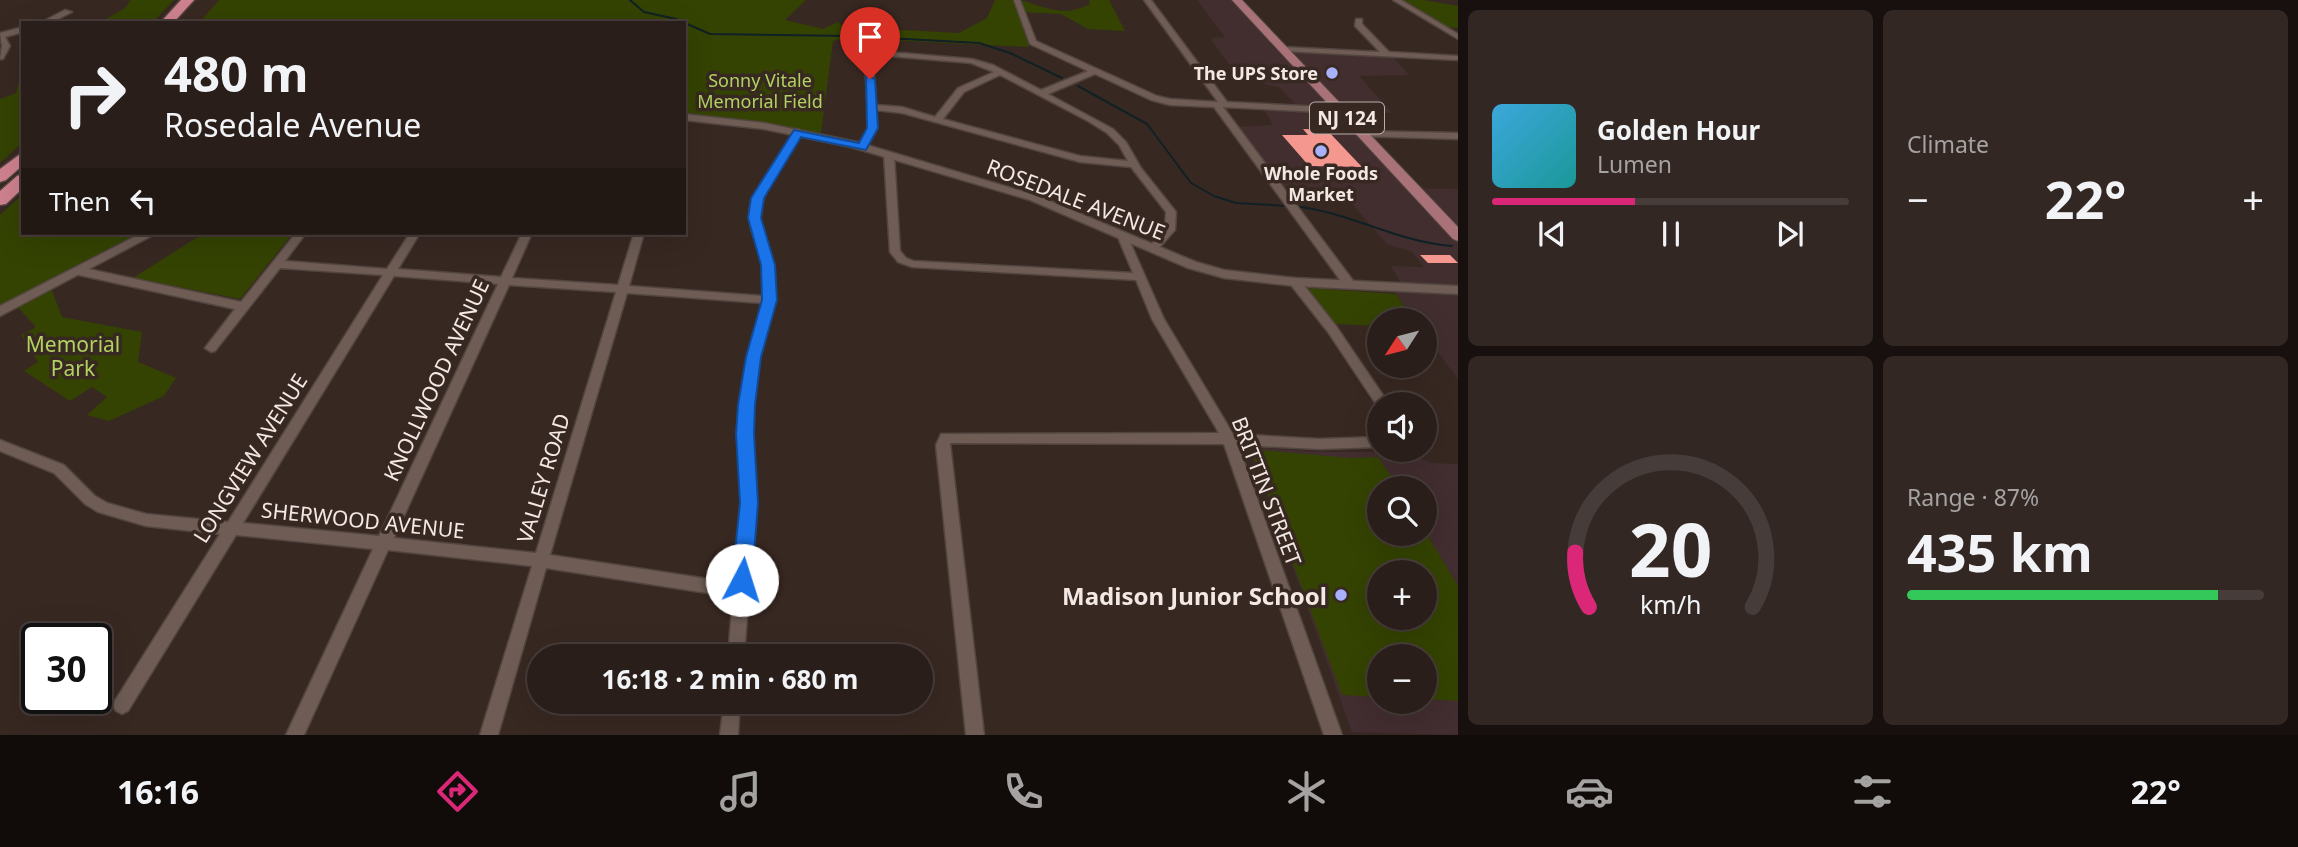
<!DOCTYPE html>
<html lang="en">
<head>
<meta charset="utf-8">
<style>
	body { margin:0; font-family:"Noto Sans",sans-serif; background:#322723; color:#f1f3f6; height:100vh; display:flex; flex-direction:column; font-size:26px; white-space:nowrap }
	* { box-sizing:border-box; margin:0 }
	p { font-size:23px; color:#a5a2a2 }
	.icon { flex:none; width:38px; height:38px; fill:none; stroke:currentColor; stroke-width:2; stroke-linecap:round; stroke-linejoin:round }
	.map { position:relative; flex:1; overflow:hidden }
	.sheet { display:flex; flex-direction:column; gap:10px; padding:10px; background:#17100e; width:840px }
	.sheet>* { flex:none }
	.top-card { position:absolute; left:21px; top:21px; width:665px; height:214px; border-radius:0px; box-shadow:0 7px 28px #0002,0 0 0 2px #463c39; background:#2a1e1a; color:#f1f3f6; overflow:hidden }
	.needle { width:46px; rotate:234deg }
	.buttons { position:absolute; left:1367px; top:308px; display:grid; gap:14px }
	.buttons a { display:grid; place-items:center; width:70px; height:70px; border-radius:50%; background:#2a1e1a; box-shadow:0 7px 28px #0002,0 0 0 2px #463c39; font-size:35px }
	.speed { position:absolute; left:21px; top:623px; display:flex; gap:14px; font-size:35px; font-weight:700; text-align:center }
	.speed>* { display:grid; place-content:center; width:91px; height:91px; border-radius:50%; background:#2a1e1a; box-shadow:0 7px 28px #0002,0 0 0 2px #463c39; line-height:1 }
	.speed .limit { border:4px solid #111; border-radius:10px; background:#fff; color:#111 }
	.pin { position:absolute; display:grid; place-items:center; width:60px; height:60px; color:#fff; margin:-72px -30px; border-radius:50% 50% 50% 0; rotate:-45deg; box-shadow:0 0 7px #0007 }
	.pin .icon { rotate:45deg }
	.me { position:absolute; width:77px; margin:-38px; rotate:5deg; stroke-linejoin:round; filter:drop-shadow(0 0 5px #0008) }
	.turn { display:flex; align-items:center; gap:24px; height:147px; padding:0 28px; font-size:32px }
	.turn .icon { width:91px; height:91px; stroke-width:2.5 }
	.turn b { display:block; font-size:49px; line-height:60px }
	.then { display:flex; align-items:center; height:66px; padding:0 28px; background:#0003; gap:14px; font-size:26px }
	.big { font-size:52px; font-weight:700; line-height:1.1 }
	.sheet .tile { flex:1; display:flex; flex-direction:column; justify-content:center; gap:10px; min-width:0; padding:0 24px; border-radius:10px; background:#322723 }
	.sheet .dial { align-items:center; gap:0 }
	.dial svg { height:182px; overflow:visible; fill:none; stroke:#463c39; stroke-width:7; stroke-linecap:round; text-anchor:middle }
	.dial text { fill:#f1f3f6; stroke:none }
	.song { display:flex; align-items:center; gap:21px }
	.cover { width:84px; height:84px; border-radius:10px; background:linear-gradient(135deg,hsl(200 70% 55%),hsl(180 70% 35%)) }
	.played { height:7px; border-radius:4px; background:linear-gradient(90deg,#db2777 40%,#463c39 40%) }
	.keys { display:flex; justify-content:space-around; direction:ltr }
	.heat { display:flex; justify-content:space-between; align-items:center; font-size:38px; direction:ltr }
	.charge { height:10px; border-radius:5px; background:linear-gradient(90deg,#34c759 87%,#463c39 0) }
	.sheet .tiles { flex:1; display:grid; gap:10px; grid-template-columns:repeat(2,1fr) }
	.trip { position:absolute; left:527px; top:644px; width:406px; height:70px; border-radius:35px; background:#2a1e1a; box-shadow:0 7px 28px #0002,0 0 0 2px #463c39; font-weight:700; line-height:70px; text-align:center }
	.dock { display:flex; height:112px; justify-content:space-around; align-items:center; background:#110c0a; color:#a5a2a2 }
	.dock .icon { width:49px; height:49px }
	.dock .active { color:#db2777 }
	.dock b { font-size:32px; color:#f1f3f6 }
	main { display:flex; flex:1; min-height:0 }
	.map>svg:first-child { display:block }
	.commercial { fill:#422e2e }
	.education { fill:#422d30; fill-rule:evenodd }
	.green { fill:#344302; fill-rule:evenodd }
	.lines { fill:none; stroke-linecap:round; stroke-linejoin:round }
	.stream { stroke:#102024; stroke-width:2 }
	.building { fill:#f4978e }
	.minor-casing { stroke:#52453f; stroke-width:3 }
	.tertiary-casing { stroke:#52453f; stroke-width:3 }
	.primary-casing { stroke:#52453f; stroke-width:2 }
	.motorway-casing { stroke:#52453f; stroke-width:3 }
	.minor { fill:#6e5c55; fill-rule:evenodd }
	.tertiary { fill:#6e5c55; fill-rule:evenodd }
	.primary { fill:#a87278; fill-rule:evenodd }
	.motorway { fill:#cf818f; fill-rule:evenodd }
	.route { fill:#1a73e8; stroke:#114b97; stroke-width:2 }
	.poi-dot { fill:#a9b0fc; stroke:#382822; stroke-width:2.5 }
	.labels { text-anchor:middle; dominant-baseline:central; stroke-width:7; stroke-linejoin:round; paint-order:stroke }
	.far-poi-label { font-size:18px; font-weight:bold; fill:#f3e8e4; stroke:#382822; text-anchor:end }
	.far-park-label { font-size:18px; fill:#b1d161; stroke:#382822 }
	.shield { fill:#382822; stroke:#bbaeaa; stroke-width:2 }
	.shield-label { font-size:19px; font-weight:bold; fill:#f3e8e4 }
	.street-label { font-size:21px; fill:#f3e8e4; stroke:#382822 }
	.park-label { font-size:21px; fill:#b1d161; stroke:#382822 }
	.near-poi-label { font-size:24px; font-weight:bold; fill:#f3e8e4; stroke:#382822; text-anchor:end }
</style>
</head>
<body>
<main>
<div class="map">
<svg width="1458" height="735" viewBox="0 0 1458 735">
	<rect width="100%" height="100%" fill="#382822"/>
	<path class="commercial" d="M1197,0h40l48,49 106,6 18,20 -50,1 33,37 -50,-1 71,76 45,1v190l-33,-44 -1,-15h-10l-26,-38h12l-9,-16 33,1 -12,-15 -25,-8 -49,-56 -61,-2 -44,-59 40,-2 -11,-18 37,1 -20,-21 -39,-8 -30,-41 15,-1z"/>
	<path class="education" d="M1250,447l67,5h88l27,11 26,1v271l-106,-3zM1379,488h45v46h-45zM1379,572h45v46h-45zM1379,656h45v46h-45z"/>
	<path class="green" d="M131,0h43l-22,23h-53l26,-15z
		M219,0h587l-21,20 38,9 15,-7 6,5 115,6 28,-15 8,-18c9,0 20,0 29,1 26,8 40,16 66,3l-1,-4h20l16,31 -37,-2 -27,-15 -43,-2 11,35 -182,-9 -14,3 -12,92 -137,-21v-89h-485z
		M1395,0h28l35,6v22l-12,-1z
		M23,77v65l-23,21v-64l16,-6 3,-12z
		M23,194v39h116l-91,47 14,37 80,15 -4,30 38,16 -12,18 -55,25 -22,-6 20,-18 -15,-10 -22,14 -46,-30 14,-9 -17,-27 15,-8 -25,-27 -11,5v-90z
		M204,233h89l-53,66 -107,-21z
		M1310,288l86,6 18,26h-35v6l-43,-2 -29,-33z
		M1250,449l100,9 28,-1 21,31h-20v46h45l1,-3 33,55v115l-33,-2 -1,-43h-45v41l-37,-2zM1379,572h45v46h-45z"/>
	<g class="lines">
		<path class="stream" d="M630,0l14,12 32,7 34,15 140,2 129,7 31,10 52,25
			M1078,86l69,38 44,59 23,13 22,7 51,3
			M1294,206c55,6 103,36 158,40"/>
	</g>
	<path class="building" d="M1303,129l24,1 35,37 -53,-1 -27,-31h26z
		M1420,255h30l8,8h-30z"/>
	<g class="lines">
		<defs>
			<path id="minor" d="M1014,0h6l16,41 121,55 13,3 48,3 -74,-102h7l76,102 116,6v4l-3,1 -117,-6 131,175 2,3 -2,3h-8l-132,-181 -44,-2 -19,-5 -56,-26 -47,20 65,35 13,13 15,26 35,44 -1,18 -18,20 -4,1 -5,-3 17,-19 1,-17 -35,-45 -51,-5 -178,-49 -26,-3 1,18 -12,21h-6l-2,-2 12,-19 -4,-65 4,-6 20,-5 83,7 21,6 48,25 47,-19 -58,-27zM889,56l82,7 23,9 -36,16 -23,29 -33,-10 -26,-2 -3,-42 2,-2zM1000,75l88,46 19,12 12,12 9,16 -48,-5 -137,-37 21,-27z
				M1393,0h8l57,34v5z
				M65,10l7,2 -22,11h-10z
				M1356,19h6v5l27,28 69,4v4l-175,-9 -4,-2 4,-2 97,5 -25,-26z
				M23,27v5l-18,5 5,9 -7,13h-3l2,-13 -2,-13z
				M798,129l4,3 -35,58 -7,18 1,20 12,37 2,35 -15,57 -8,48 4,98 -12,153h-16l5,-59 -187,-29 -48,167h-18l52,-169 -144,-16 -84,185h-18l87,-186 -137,-14 -108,176 -6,3 -6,-3 -3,-6 3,-6 104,-165 -74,-8 -48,-14 -13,-8 -31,-31 -54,-22v-11l64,25 31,31 12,7 39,11 82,8 155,-247 -103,-7 -65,83 -4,1 -6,-4 30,-39 -156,-34 -4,-2 -1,-2 1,-2 4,-2 162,35 55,-69h10l-21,28 102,8 23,-36h10l-22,36 103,8 21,-44h10l-20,45 106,7 16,-52h10l-15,53 134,10v-31l-12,-37 -1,-20 7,-18 37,-58zM394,276l104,8 -119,252 -136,-13zM509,285l107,7 -80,261 -142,-15zM627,293l135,10 -14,54 -8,48 2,98 -7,80 -185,-28z
				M1361,131l97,2v6l-100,-3v-4z
				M889,152l5,3 6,96 6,7 7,3 220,12 -16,-38 1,-2h8l38,86 69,115 86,5 60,-2v10l-60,2 -81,-4 104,290h-18l-100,-291 -274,-1 34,292h-18l-30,-290 5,-11 278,-1 -67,-114 -16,-39 -224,-13 -14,-5 -8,-10 -6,-97z
				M1295,278l4,1 37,47 53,78h-10l-1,3 -50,-75 -37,-47 -2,-3z
				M724,702h16l-2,33h-18z"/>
			<path id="tertiary" d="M684,114l80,9 93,19 181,54 158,66 28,8 71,8 163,8v8l-163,-8 -71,-8 -36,-10 -158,-68 -179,-53 -87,-18 -80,-9z
				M142,233h15l-157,83v-10z"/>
			<path id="primary" d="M1232,0h10l216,227v14l-5,-2z"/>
			<path id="motorway" d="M181,0h13l-21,23h-13z
				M23,152v13l-17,15 -6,2v-13z
				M23,174v14l-17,16 -6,1v-14l17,-15z"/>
		</defs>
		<use href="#minor" class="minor-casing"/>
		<use href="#tertiary" class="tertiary-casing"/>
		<use href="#primary" class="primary-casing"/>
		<use href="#motorway" class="motorway-casing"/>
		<use href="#minor" class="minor"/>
		<use href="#tertiary" class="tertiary"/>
		<use href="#primary" class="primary"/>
		<use href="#motorway" class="motorway"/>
	</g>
	<path class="route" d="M866,76l9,3 3,49 -12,22 -65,-13 -37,61 -3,20 14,47 2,35 -16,57 -6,48 -1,29 4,69 -6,77 -3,7 -7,2 -7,-2 -3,-7 8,-77 -4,-69 2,-29 8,-48 16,-57 -1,-35 -13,-47 3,-20 43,-68 65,13 8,-15z"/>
	<g class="poi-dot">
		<circle cx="1332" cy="73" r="7"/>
		<circle cx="1321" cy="151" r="7"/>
		<circle cx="1341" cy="595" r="7"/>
	</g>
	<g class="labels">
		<g class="far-poi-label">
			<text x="1318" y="73">The UPS Store</text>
			<text x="1321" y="173" text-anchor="middle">Whole Foods<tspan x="1321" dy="21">Market</tspan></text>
		</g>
		<g class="far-park-label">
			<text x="760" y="80">Sonny Vitale<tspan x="760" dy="21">Memorial Field</tspan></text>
		</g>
		<rect class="shield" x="1310" y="102.5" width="74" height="31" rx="5"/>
		<g class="shield-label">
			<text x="1347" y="118">NJ 124</text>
		</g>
		<g class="street-label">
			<text transform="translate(1076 199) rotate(21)">ROSEDALE AVENUE</text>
			<text transform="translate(436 380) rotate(-65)">KNOLLWOOD AVENUE</text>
			<text transform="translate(250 458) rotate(-58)">LONGVIEW AVENUE</text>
			<text transform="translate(543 478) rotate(-73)">VALLEY ROAD</text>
			<text transform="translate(1267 491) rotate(69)">BRITTIN STREET</text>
			<text transform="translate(363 520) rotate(6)">SHERWOOD AVENUE</text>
		</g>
		<g class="park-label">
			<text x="73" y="344">Memorial<tspan x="73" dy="24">Park</tspan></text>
		</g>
		<g class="near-poi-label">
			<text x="1327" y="595">Madison Junior School</text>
		</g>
	</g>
</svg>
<div class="buttons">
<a><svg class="needle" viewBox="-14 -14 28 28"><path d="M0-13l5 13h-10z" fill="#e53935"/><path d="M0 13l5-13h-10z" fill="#a5a2a2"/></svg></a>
<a><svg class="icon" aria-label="sound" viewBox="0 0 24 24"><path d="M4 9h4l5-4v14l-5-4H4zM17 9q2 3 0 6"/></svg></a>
<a><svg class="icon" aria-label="search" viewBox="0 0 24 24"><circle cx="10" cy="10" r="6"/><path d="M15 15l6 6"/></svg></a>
<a>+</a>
<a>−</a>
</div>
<div class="speed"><div class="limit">30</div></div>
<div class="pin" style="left:870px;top:79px;background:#d93025"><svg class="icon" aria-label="arrive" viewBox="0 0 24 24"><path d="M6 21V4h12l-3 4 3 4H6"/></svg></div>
<svg class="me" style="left:742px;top:580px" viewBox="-20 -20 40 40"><circle r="19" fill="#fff"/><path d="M0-13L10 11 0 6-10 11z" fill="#1a73e8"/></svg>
<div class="trip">16:18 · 2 min · 680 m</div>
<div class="top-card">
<div class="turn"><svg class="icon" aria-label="right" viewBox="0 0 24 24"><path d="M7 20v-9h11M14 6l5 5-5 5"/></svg><div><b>480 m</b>Rosedale Avenue</div></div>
<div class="then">Then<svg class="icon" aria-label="left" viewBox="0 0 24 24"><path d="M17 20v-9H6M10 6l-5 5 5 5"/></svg></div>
</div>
</div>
<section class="sheet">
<div class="tiles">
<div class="tile">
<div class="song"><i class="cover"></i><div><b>Golden Hour</b><p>Lumen</p></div></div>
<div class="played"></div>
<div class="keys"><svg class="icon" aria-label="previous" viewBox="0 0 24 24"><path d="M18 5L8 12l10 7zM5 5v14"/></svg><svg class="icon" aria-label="pause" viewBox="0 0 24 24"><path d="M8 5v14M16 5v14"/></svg><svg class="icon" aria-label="next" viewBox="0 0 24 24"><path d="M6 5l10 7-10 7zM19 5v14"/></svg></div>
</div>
<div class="tile"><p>Climate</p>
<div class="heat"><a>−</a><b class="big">22°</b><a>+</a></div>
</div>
<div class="tile dial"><svg viewBox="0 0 100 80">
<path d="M14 69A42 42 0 1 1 86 69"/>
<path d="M14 69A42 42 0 0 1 8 45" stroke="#db2777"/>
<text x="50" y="56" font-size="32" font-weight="700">20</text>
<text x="50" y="72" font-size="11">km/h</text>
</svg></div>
<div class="tile"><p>Range · 87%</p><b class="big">435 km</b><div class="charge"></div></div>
</div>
</section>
</main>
<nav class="dock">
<b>16:16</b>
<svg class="icon active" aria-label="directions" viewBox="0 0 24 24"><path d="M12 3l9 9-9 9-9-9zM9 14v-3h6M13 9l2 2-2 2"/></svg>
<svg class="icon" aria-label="music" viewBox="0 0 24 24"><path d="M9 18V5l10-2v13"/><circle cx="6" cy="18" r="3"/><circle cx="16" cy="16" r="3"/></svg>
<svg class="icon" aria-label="phone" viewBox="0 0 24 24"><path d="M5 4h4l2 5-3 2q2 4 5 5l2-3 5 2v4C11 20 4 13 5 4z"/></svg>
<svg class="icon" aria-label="climate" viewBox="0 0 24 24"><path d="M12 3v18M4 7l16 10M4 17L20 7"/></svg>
<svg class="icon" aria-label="car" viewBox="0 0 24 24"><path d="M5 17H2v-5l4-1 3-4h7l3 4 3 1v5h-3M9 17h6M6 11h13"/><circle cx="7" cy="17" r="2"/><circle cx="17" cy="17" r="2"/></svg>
<svg class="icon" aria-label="filters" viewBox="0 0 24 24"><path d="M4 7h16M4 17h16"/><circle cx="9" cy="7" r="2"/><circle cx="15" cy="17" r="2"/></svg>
<b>22°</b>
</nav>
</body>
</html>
